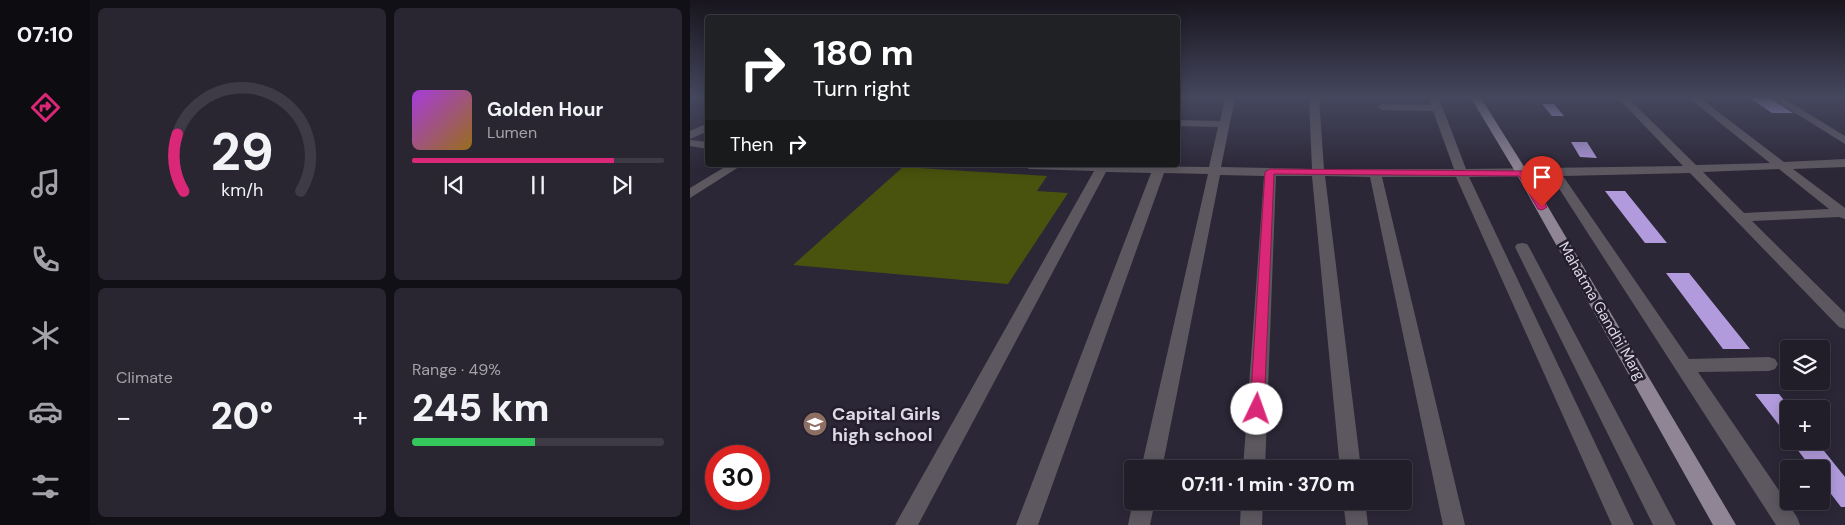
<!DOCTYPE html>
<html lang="en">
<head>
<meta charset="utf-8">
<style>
	body { margin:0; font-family:"DM Sans",sans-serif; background:#292631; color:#f1f3f6; height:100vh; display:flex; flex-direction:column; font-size:19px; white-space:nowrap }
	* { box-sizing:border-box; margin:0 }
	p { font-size:16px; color:#a2a2a8 }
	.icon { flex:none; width:28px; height:28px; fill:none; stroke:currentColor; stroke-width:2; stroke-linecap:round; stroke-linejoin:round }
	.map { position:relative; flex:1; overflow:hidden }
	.sheet { display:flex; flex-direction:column; gap:8px; padding:8px; background:#121017; width:600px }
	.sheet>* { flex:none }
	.banner { position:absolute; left:15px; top:15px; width:475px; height:152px; border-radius:5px; box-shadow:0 2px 12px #0003,0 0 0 1px #3e3b46; background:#202124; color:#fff; overflow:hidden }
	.fabs { position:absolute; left:1090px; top:340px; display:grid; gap:10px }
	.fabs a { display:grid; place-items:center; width:50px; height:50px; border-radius:5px; background:#211d29; box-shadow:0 2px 12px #0003,0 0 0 1px #3e3b46; font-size:25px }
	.speed { position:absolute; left:15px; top:445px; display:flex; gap:10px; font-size:25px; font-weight:700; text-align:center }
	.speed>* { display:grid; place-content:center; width:65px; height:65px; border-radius:50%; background:#211d29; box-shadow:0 2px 12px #0003,0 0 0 1px #3e3b46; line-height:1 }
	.speed .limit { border:8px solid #d22; background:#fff; color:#111 }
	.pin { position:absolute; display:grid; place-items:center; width:42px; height:42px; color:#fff; margin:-51px -21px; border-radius:50% 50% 50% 0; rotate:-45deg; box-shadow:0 0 5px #0007 }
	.pin .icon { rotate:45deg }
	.me { position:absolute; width:55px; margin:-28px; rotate:3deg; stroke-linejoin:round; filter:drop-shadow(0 0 4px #0008) }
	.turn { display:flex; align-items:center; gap:18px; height:105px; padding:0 25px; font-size:22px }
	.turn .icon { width:65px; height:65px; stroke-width:2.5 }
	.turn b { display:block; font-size:35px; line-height:42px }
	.then { display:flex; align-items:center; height:48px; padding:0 25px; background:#0003; gap:10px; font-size:19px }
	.big { font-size:38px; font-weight:800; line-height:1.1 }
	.sheet .widget { flex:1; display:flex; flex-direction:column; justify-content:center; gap:8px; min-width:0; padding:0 18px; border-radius:8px; background:#292631 }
	.sheet .dial { align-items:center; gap:0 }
	.dial svg { height:130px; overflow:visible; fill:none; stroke:#3e3b46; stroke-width:7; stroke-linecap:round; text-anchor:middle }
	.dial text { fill:#f1f3f6; stroke:none }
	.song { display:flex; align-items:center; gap:15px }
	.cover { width:60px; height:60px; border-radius:8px; background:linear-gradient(135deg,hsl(280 70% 55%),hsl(40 70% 35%)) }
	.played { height:5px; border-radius:2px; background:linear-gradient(90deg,#db2777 80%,#3e3b46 80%) }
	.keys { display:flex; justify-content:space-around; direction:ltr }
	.heat { display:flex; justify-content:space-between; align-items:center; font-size:28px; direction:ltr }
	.charge { height:8px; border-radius:4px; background:linear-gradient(90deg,#34c759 49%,#3e3b46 0) }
	.sheet .tiles { flex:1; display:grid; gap:8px; grid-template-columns:repeat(2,1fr) }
	.trip { position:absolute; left:434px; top:460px; width:288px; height:50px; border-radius:5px; background:#211d29; box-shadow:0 2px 12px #0003,0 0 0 1px #3e3b46; font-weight:800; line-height:50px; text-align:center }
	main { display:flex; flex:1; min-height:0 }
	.dock { display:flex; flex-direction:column; width:90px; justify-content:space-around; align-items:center; background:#0d0c10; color:#a2a2a8 }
	.dock .icon { width:35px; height:35px }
	.dock .active { color:#db2777 }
	.dock b { font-size:22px; color:#f1f3f6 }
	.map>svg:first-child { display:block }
	.green { fill:#4a530d }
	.building { fill:#b19bdc }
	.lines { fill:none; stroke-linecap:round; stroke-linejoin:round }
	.minor { fill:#5d5860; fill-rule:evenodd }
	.major { fill:#8f8595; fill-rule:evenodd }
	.route { fill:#db2777; stroke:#8e194d }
	.labels { text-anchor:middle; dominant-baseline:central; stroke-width:5; stroke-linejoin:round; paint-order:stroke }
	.street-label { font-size:15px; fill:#dcd9e4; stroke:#231d2d }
	.near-poi-label { font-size:18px; font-weight:bold; fill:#dcd9e4; stroke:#231d2d; text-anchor:start }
</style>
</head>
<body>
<main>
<nav class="dock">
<b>07:10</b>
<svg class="icon active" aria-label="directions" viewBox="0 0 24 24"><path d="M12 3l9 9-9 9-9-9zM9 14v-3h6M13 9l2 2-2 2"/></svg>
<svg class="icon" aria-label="music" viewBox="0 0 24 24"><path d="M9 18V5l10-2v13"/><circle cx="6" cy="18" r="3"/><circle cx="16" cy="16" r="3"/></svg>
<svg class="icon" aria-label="phone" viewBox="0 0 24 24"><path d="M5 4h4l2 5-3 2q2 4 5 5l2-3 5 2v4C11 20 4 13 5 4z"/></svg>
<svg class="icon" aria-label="climate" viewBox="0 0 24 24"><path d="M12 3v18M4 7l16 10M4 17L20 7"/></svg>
<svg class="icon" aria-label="car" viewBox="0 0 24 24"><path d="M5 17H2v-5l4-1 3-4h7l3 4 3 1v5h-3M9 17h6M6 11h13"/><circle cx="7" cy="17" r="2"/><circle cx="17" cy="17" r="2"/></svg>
<svg class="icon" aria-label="filters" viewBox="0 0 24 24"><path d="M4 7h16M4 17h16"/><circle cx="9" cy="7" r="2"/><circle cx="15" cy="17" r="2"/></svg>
</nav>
<section class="sheet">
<div class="tiles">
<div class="widget dial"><svg viewBox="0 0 100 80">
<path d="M14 69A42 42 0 1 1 86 69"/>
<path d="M14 69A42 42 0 0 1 10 34" stroke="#db2777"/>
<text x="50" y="56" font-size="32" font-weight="700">29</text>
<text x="50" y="72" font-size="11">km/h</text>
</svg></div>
<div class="widget">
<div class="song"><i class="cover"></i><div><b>Golden Hour</b><p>Lumen</p></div></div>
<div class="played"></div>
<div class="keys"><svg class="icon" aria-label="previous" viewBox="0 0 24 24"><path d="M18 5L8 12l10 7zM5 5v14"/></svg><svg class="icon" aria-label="pause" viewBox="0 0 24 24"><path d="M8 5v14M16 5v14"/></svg><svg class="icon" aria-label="next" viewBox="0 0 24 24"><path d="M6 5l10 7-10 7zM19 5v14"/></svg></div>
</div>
<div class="widget"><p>Climate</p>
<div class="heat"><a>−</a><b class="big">20°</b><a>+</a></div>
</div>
<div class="widget"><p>Range · 49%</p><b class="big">245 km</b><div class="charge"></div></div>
</div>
</section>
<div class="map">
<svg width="1155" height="525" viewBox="0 0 1155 525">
	<rect width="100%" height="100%" fill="#2c2737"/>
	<path class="green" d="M213,167l144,9 -10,15 31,2 -60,91 -215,-19z"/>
	<path class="building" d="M1060,98h20l23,15h-21z
		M852,104h12l10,12h-12z
		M881,142h16l10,16 -17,-1z
		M915,191h20l42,52h-22z
		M976,273h23l61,76h-27z
		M1065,394h24l12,15h-2v29z
		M1101,441h25l29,36v30h-4l-20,-26v-12h-9z"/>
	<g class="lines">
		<path class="minor" d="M535,98h10l-14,69 91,2 -3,-71h10l5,71h130l-21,-58 -51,-1 -5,-3 5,-3 49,1 -2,-7h10l27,71 217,-3 -65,-68h10l68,67 74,-2 -81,-65h11l84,64 61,-3v8l-52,2 52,39v11l-6,-2 -87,4 93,92v16l-6,-2 -149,-154 -127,3 126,183 80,-2 6,2 3,5 -3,5 -6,2 -71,1 99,145 3,8h-24l-225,-349 -82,1 165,348h-22l-156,-348h-74l83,348h-22l-73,-348 -45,-1 36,293h-21l-28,-293h-36l-11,293h-22l21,-293 -44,-1 -58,294h-21l67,-295 -44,-1 -126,352h-22l135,-352 -45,-1 -188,353h-23l199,-354 -65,-2 -6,-4 186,2 9,-40 -40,-1v-6l42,1zM1089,169l50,40 -85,4 -41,-41z
			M1081,98h12l62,38v8z
			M18,123v8l-18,8v-8z
			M0,140l18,2v7l-18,-3z
			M38,165h14l-52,33v-10z
			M832,243l5,1 2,3 147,278h-23l-138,-278 2,-3z
			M443,501h22l-5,24h-22z
			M551,501h22l-1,24h-22z
			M653,501h22l3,24h-22z"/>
		<path class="major" d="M781,98h10l47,75 208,352h-23l-197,-352z"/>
	</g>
	<linearGradient id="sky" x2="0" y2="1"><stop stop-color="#18151e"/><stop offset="0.57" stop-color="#45475e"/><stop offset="1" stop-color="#45475e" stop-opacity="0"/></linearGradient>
	<rect width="1155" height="171" fill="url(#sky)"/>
	<path class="route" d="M580,169l252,2 5,3 20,33 -5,3 -4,-1 -19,-33 -245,-2 -10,235 -2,5 -5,1 -5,-1 -2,-5 15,-237z"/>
	<defs>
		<symbol id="school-disc" viewBox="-11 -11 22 22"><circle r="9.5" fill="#8d6e63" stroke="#231d2d"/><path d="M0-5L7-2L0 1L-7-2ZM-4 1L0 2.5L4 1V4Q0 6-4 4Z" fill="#fff"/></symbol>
	</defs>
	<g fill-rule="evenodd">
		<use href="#school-disc" x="111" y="410" width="28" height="28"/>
	</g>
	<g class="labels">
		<g class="street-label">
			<text transform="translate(912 311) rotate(60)">Mahatma Gandhi Marg</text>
		</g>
		<g class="near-poi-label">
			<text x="142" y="414">Capital Girls<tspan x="142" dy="21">high school</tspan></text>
		</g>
	</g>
</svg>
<div class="fabs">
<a><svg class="icon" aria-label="layers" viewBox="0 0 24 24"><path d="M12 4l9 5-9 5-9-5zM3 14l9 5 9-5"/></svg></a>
<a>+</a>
<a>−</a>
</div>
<div class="speed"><div class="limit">30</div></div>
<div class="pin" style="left:852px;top:207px;background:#d93025"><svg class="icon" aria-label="arrive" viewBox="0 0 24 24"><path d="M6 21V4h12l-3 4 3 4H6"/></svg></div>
<svg class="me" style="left:567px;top:409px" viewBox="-20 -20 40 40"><circle r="19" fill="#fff"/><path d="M0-13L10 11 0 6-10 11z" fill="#db2777"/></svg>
<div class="trip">07:11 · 1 min · 370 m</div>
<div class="banner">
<div class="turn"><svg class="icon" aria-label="right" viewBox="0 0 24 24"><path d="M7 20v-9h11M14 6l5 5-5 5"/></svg><div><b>180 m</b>Turn right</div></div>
<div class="then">Then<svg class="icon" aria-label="right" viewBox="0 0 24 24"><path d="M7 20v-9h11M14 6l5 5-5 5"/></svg></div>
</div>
</div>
</main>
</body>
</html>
